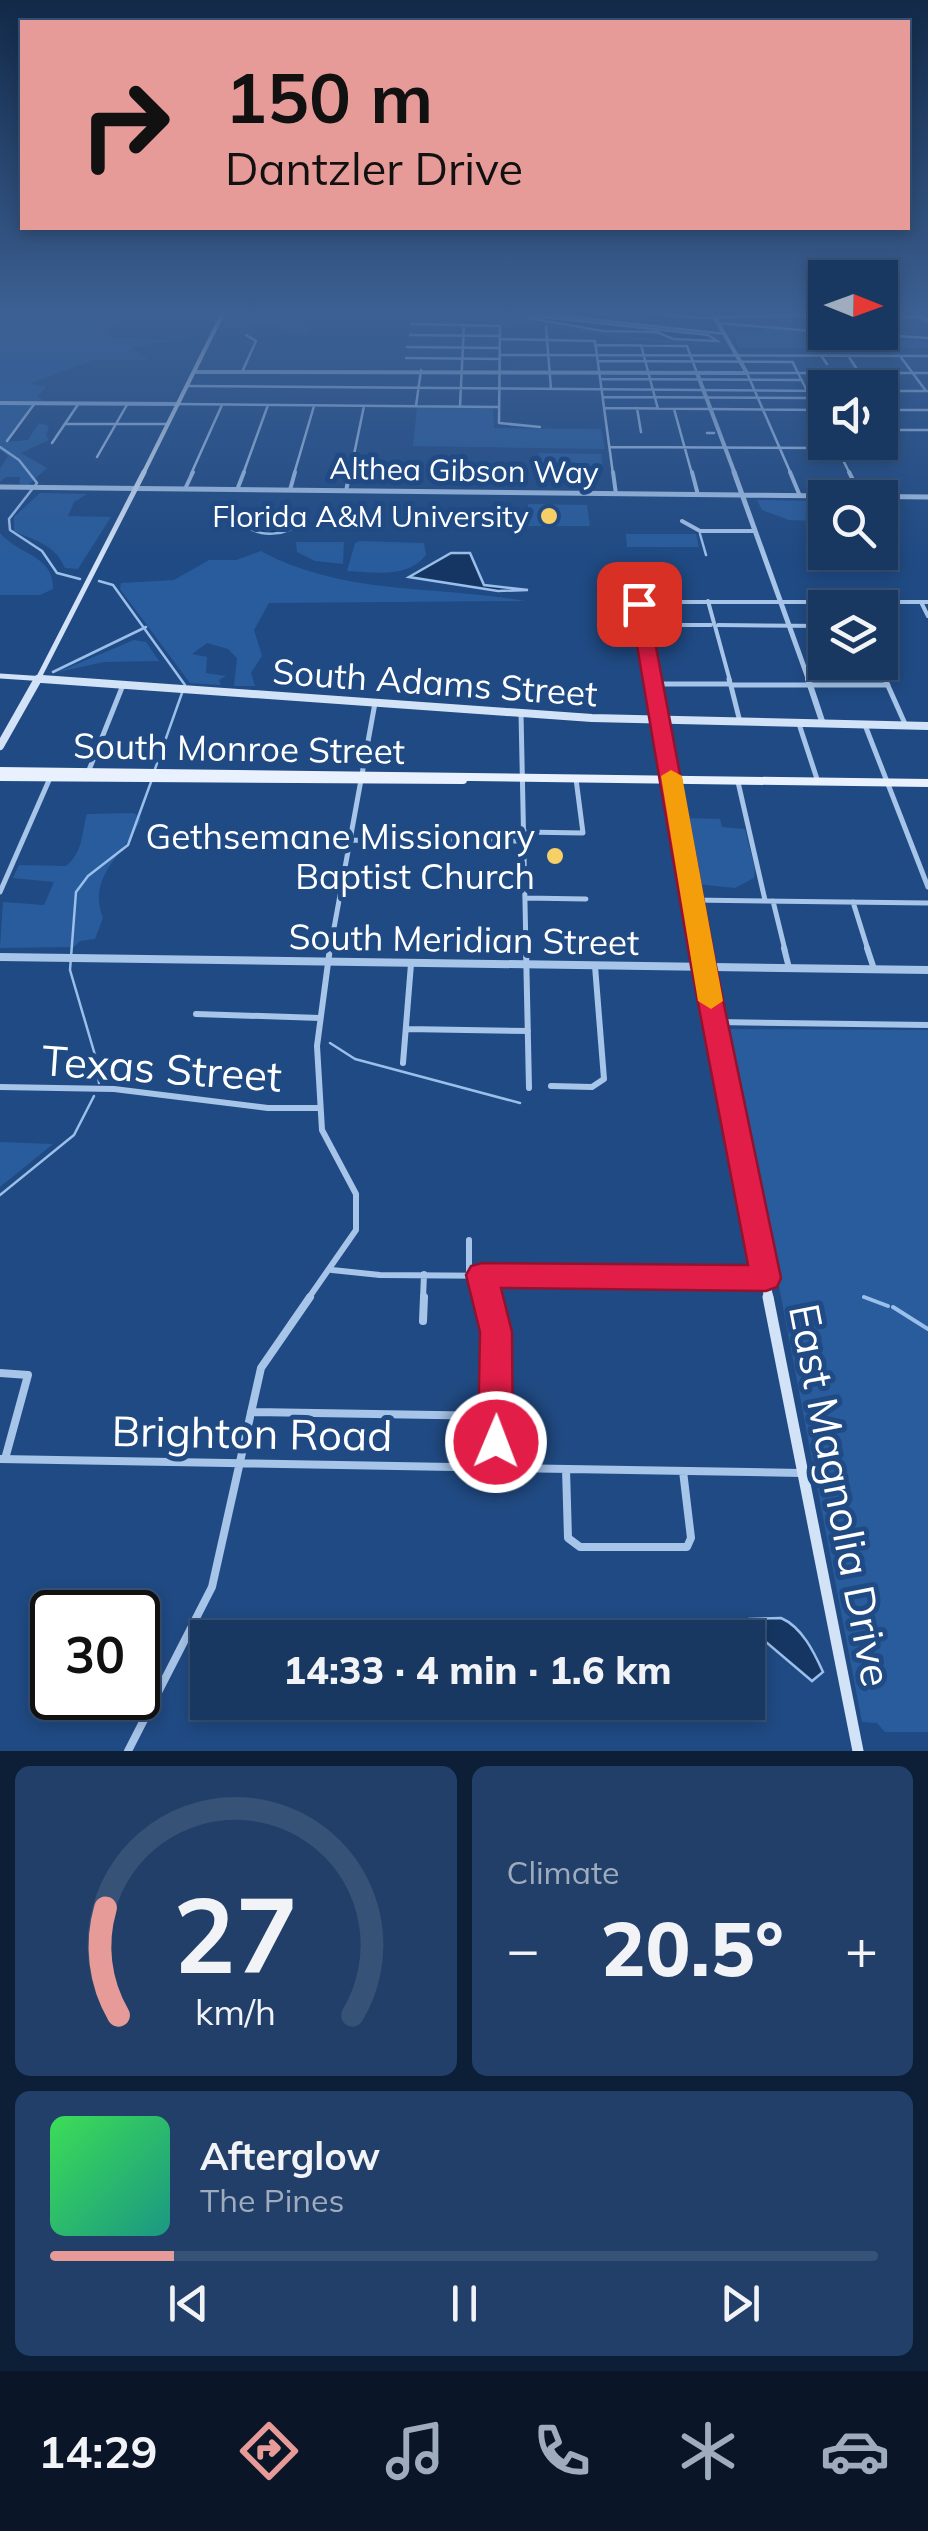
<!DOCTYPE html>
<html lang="en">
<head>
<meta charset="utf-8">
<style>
	body { margin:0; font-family:Mulish,sans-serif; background:#213f68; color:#f1f3f6; height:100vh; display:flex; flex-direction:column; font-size:38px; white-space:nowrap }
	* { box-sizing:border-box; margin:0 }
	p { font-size:32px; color:#9facbe }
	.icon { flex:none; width:55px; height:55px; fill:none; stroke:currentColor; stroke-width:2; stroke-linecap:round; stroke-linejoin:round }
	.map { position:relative; height:1751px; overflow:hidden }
	.drawer { display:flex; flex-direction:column; gap:15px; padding:15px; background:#0d1f36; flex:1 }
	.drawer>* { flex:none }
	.banner { position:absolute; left:20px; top:20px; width:890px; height:210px; border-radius:0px; box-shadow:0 5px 15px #0003,0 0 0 2px #365277; background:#e69b98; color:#111; overflow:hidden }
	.needle { width:65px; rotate:91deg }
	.fabs { position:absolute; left:808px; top:260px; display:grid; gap:20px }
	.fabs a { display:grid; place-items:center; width:90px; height:90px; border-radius:0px; background:#183862; box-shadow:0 5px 15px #0003,0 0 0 2px #365277; font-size:50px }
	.speed { position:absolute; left:30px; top:1590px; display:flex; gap:20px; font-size:50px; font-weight:700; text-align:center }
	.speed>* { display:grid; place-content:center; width:130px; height:130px; border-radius:50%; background:#183862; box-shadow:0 5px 15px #0003,0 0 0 2px #365277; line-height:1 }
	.speed .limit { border:5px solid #111; border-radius:15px; background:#fff; color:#111 }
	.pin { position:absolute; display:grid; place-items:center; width:85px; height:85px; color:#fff; margin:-42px; border-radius:20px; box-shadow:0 5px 15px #0006 }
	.me { position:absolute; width:110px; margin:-55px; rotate:1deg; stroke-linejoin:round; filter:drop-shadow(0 0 8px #0008) }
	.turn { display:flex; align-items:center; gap:35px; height:210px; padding:0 40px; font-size:45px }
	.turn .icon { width:130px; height:130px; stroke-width:2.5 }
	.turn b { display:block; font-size:70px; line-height:85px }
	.big { font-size:75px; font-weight:800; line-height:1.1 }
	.drawer .widget { flex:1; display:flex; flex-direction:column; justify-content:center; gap:15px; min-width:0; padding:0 35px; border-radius:15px; background:#213f68 }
	.drawer .dial { align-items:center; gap:0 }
	.dial svg { height:260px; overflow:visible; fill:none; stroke:#365277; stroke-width:7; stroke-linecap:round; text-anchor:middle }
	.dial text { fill:#f1f3f6; stroke:none }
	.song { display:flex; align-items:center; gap:30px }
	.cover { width:120px; height:120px; border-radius:15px; background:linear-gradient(135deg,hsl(130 70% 55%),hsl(170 70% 35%)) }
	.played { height:10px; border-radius:5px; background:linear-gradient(90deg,#e69b98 15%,#365277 15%) }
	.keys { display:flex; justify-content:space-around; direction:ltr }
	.heat { display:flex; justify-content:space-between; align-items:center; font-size:55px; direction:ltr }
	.drawer .tiles { flex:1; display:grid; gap:15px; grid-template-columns:1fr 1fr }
	.widget:last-child { grid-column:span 2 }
	.trip { position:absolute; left:190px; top:1620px; width:575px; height:100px; border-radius:0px; background:#183862; box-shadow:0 5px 15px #0003,0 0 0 2px #365277; font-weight:800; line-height:100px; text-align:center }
	.tabs { display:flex; height:160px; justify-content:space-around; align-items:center; background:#0a1627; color:#9facbe }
	.tabs .icon { width:70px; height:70px }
	.tabs .on { color:#e69b98 }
	.tabs b { font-size:45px; color:#f1f3f6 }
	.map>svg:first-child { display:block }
	.green { fill:#295c9c }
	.water { fill:#153662; stroke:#9abfeb; stroke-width:2.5 }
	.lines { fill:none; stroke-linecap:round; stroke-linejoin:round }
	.stream-far1 { stroke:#9abfeb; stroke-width:2.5 }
	.stream { stroke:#9abfeb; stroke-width:4 }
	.minor-far4 { stroke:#a7c4e9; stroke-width:2.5 }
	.minor-far3 { stroke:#a7c4e9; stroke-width:4 }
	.minor-far2 { stroke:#a7c4e9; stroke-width:5 }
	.minor-far1 { stroke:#a7c4e9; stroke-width:6 }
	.minor { stroke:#a7c4e9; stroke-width:8 }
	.tertiary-far3 { stroke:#a7c4e9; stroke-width:4 }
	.tertiary-far2 { stroke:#a7c4e9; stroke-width:5 }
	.tertiary-far1 { stroke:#a7c4e9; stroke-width:6 }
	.tertiary { stroke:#a7c4e9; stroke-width:8 }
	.secondary-far4 { stroke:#d2e2f7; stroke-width:4 }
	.secondary-far3 { stroke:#d2e2f7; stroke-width:5 }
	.secondary-far2 { stroke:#d2e2f7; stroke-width:8 }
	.secondary-far1 { stroke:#d2e2f7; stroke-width:9 }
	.secondary { stroke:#d2e2f7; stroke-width:11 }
	.primary { stroke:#eaf1fe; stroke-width:8 }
	.route { fill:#e11d48; stroke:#92132f; stroke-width:2.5 }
	.slow { fill:#f59e0b }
	.poi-dot { fill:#f7cf67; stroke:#204a83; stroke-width:4 }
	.labels { text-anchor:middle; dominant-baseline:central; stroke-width:10; stroke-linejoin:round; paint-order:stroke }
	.far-street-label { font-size:30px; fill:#fff; stroke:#204a83 }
	.far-poi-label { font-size:30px; fill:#fff; stroke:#204a83; text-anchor:end }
	.street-label { font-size:35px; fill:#fff; stroke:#204a83 }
	.poi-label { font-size:35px; fill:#fff; stroke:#204a83; text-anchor:end }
	.near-street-label { font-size:42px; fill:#fff; stroke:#204a83 }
</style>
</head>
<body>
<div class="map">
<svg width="928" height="1751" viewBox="0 0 928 1751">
	<rect width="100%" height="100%" fill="#204a83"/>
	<path class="green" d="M0,313h104l19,5 -17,11 4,9 53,2 27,-4 -58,12 17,12h-56l-62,23 15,4 -8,9 5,5h-43z
		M280,313h104l-19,8 -6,-6 -72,6 23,10 -5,3 -31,-8 -50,1v-4l53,-6z
		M410,313h110l6,2 -1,5 86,15 123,12 -98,-7 -100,-16 -29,3 -34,-11 -48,-2 -11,5z
		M763,327l148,12 17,3v6h-190l-4,-15 24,1z
		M0,404l32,1 -26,37 22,-2 11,-17 10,3 -3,9 3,5 -28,13 26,15 -19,17 -9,-1 1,-7h-14l-6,5v-13l8,-13 -8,-6z
		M417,407l76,1 1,20 107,1 4,20 -192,-3z
		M539,453l62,1 2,15 -16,7h-43z
		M40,493l47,1 -13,8 -6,14 43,1 -33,52 -13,-1c-10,-24 -32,-28 -51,-37v-14z
		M757,500l55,1 6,20 -29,-1 -27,-10z
		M528,504l59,1 3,21h-62z
		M0,533c20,23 54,22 53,56l-13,6h-40z
		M626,534h70l3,13h-72z
		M360,541l64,2 2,12c-19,24 -52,17 -79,16l8,-28z
		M296,542h48l-1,22 -28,-3 -18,-9z
		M261,551c82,45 175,34 264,50l-256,2 -15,27 8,26 -11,17 4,13h-21l3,-28 -9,-9 -21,-6 -15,11 15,3 -1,16 20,3 -7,4 2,5 -31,-2 -70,-94 1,-6 53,-3 35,-20h27z
		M134,640l12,2 13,19 -55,1 -46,10z
		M134,813l7,6c-15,35 -55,56 -38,99l-8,21 -15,2 -6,6 -74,1 3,-46 41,3 10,-23 -41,-4 6,-13 47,1c18,-15 15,-32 21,-52z
		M682,818l38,1 2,8 23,2 10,40 -1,9 -19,10 -39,-4z
		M730,1029l198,1v702h-43l-8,-9 -15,-1z
		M0,1142l53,2 -53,43z"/>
	<path class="water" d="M534,316l174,19 9,6 -44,-2 -16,-7 -54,-1 -75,-13z
		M276,509l18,2 9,10c-16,15 -44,18 -60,2l6,-8z
		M451,553h19l14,32 44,5 -30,1 -89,-14z
		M781,1618c21,9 33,34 42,54l-11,9 -66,-56 3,-6z"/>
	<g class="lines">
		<path class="stream-far1" d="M645,313l54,5 126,-3
			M822,357l5,7
			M707,433h7
			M0,447l19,13 18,23 -28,36 1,11 32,21 15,22 23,6
			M700,534l6,21
			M99,581l14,4 72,100
			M53,672l93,-45
			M155,769l27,-76
			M330,1043l25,16 165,44
			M99,1083l-4,-28 -25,-85 6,-78 12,-16 40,-31 23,-63
			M0,1195l74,-60 20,-39
			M864,1297l6,2"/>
		<path class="stream" d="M864,1297l24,9
			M893,1307l35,22"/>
		<path class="minor-far4" d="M534,313l192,21
			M880,318l41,-1
			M717,323l108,9
			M411,324l89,2 -1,97 41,4
			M546,327l5,62
			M834,332l94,6
			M410,335l90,1
			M500,339l95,2 18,133
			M595,345l92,1 10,27
			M641,345l17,64
			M407,347l93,1
			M500,355l428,1
			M900,356l26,35
			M849,357l20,31
			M406,358l94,1
			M598,361l195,1
			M793,363l32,64
			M242,372l14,-31 -10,-6
			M600,379l202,1
			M187,386l638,5
			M880,391h48
			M603,397l207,1
			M178,404l320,3
			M880,404l17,26
			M416,406l5,-36
			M460,406l4,-81
			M604,408l221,2
			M637,408l4,24
			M674,409l18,65
			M880,410h48
			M65,424h103
			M880,430h48
			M7,441l28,-38
			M834,442l16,32
			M52,443l27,-40
			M610,447l226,1
			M97,457l31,-54
			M191,474l31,-69
			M243,474l25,-69
			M294,474l20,-68
			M350,474l14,-68
			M791,474l-44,-101h181"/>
		<path class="minor-far3" d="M613,472l3,22
			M692,472l6,23
			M790,472l10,24
			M849,472l12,24
			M185,489l8,-17
			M237,490l7,-18
			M290,490l5,-18
			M346,491l4,-19
			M682,521l18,10h55
			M708,601l6,22
			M921,602l7,14
			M643,625h68
			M718,625l107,1
			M715,626l15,55
			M878,662l9,19
			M653,681l-14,-79h289"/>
		<path class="minor-far2" d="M653,679l7,39
			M729,679l1,4
			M885,679l21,47
			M654,684h75
			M733,685h155
			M731,686l9,36
			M521,713l5,237
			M799,724l19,58
			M865,725l63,162
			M89,770l34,-85
			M738,782l27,118
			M523,832l60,1 -7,-54
			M351,840l172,1
			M0,892l50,-114
			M525,898l61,1
			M692,900l236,3
			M773,901l12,49
			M853,902l15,48
			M330,950l45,-247"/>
		<path class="minor-far1" d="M526,948l3,140
			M784,948l5,20
			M867,948l7,21
			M196,1014l124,4
			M716,1022l212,3
			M406,1029l122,2
			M403,1063l8,-99
			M551,1086l41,1 12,-8 -9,-113
			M0,1087l114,2 154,19h52
			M469,1240v35
			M332,1270l48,5 383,3
			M482,1275l6,24
			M308,1299l48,-69v-36l-34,-64 -5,-84 13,-98
			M423,1299l1,-25"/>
		<path class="minor" d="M487,1297l9,34 -1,137
			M423,1321l1,-24
			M0,1373l28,2 -23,84
			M251,1412l245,4
			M0,1459l801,14
			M566,1469l2,69 12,9h107l4,-9 -8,-67
			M128,1751l84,-164 49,-219 49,-71"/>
		<path class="tertiary-far3" d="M916,313l12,8
			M194,372l553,1 -35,-60
			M697,373l38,101
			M0,403l178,1"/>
		<path class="tertiary-far2" d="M734,472l75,209
			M0,487l928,10"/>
		<path class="tertiary-far1" d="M808,679l15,45"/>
		<path class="tertiary" d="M0,957l928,13"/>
		<path class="secondary-far4" d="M143,474l80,-161"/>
		<path class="secondary-far3" d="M0,676l77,5
			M37,681l107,-209"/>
		<path class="secondary-far2" d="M42,679l550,39 336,8
			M661,721l39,229
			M0,746l38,-67"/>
		<path class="secondary-far1" d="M700,948l69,351"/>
		<path class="secondary" d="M768,1297l90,454"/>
		<path class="primary" d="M0,771l928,12
			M0,777l463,3"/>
	</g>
	<linearGradient id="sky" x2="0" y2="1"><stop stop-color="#122948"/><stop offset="0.56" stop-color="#3c6093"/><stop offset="1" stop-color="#3c6093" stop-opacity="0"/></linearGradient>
	<rect width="928" height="559" fill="url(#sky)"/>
	<path class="route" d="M639,599l9,5 68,362 65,312 -4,9 -11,4 -265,-3 11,44 1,110 -5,11 -12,4 -13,-4 -5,-11 2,-110 -14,-57 5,-9 11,-3 266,2 -57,-299 -61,-362z"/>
	<path class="slow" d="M671,770l11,6 41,225 -12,8 -13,-8 -37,-225z"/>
	<g class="poi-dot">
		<circle cx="549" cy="516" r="10"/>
		<circle cx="555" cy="856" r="10"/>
	</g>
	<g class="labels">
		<g class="far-street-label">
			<text transform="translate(464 470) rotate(1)">Althea Gibson Way</text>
		</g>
		<g class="far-poi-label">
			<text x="529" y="516">Florida A&amp;M University</text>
		</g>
		<g class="street-label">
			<text transform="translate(435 682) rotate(4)">South Adams Street</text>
			<text transform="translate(239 748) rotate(1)">South Monroe Street</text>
			<text transform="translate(464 939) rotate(1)">South Meridian Street</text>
		</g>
		<g class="poi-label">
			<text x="535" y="836">Gethsemane Missionary<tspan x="535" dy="40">Baptist Church</tspan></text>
		</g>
		<g class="near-street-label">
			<text transform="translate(162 1068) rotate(4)">Texas Street</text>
			<text transform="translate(252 1433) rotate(1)">Brighton Road</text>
			<text transform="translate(841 1495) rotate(79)">East Magnolia Drive</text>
		</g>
	</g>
</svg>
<div class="fabs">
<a><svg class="needle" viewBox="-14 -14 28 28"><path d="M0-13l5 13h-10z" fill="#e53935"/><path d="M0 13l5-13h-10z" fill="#9facbe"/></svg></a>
<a><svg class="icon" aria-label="sound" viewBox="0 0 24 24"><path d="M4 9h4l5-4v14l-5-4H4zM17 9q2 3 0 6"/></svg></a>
<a><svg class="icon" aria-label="search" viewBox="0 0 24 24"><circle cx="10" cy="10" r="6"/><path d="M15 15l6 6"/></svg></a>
<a><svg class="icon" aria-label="layers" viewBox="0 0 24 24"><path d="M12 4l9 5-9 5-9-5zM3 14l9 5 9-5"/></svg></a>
</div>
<div class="speed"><div class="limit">30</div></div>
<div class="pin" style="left:639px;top:604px;background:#d93025"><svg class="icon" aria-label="arrive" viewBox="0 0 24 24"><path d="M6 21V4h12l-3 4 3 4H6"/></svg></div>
<svg class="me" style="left:496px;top:1442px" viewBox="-20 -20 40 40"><circle r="17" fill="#e11d48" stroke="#fff" stroke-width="3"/><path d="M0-11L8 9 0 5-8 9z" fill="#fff"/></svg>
<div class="trip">14:33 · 4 min · 1.6 km</div>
<div class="banner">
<div class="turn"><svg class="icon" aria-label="right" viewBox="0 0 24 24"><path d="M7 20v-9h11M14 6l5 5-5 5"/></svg><div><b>150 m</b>Dantzler Drive</div></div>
</div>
</div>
<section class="drawer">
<div class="tiles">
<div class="widget dial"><svg viewBox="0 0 100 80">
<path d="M14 69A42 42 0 1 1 86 69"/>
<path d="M14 69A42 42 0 0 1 10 36" stroke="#e69b98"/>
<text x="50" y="56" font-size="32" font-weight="700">27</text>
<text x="50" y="72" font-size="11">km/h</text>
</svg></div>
<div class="widget"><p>Climate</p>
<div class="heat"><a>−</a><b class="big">20.5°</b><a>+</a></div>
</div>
<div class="widget">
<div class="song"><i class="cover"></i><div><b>Afterglow</b><p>The Pines</p></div></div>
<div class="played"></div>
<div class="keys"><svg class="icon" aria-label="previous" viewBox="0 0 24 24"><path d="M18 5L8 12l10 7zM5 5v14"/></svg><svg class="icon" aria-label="pause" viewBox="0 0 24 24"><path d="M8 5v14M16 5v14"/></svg><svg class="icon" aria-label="next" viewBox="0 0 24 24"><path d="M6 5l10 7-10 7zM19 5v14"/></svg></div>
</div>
</div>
</section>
<nav class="tabs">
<b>14:29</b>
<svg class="icon on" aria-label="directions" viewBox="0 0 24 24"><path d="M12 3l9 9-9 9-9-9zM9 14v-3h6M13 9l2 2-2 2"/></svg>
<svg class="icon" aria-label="music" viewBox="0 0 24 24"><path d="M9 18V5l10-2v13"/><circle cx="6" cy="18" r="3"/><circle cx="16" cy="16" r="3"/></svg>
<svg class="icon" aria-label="phone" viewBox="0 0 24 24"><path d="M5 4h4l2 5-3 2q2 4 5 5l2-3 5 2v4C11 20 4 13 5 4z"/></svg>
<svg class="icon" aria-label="climate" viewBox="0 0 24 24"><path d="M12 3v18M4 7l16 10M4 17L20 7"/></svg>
<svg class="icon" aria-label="car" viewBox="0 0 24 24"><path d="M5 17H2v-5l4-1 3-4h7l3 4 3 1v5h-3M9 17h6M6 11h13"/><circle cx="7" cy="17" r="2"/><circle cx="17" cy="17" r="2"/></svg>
</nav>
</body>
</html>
